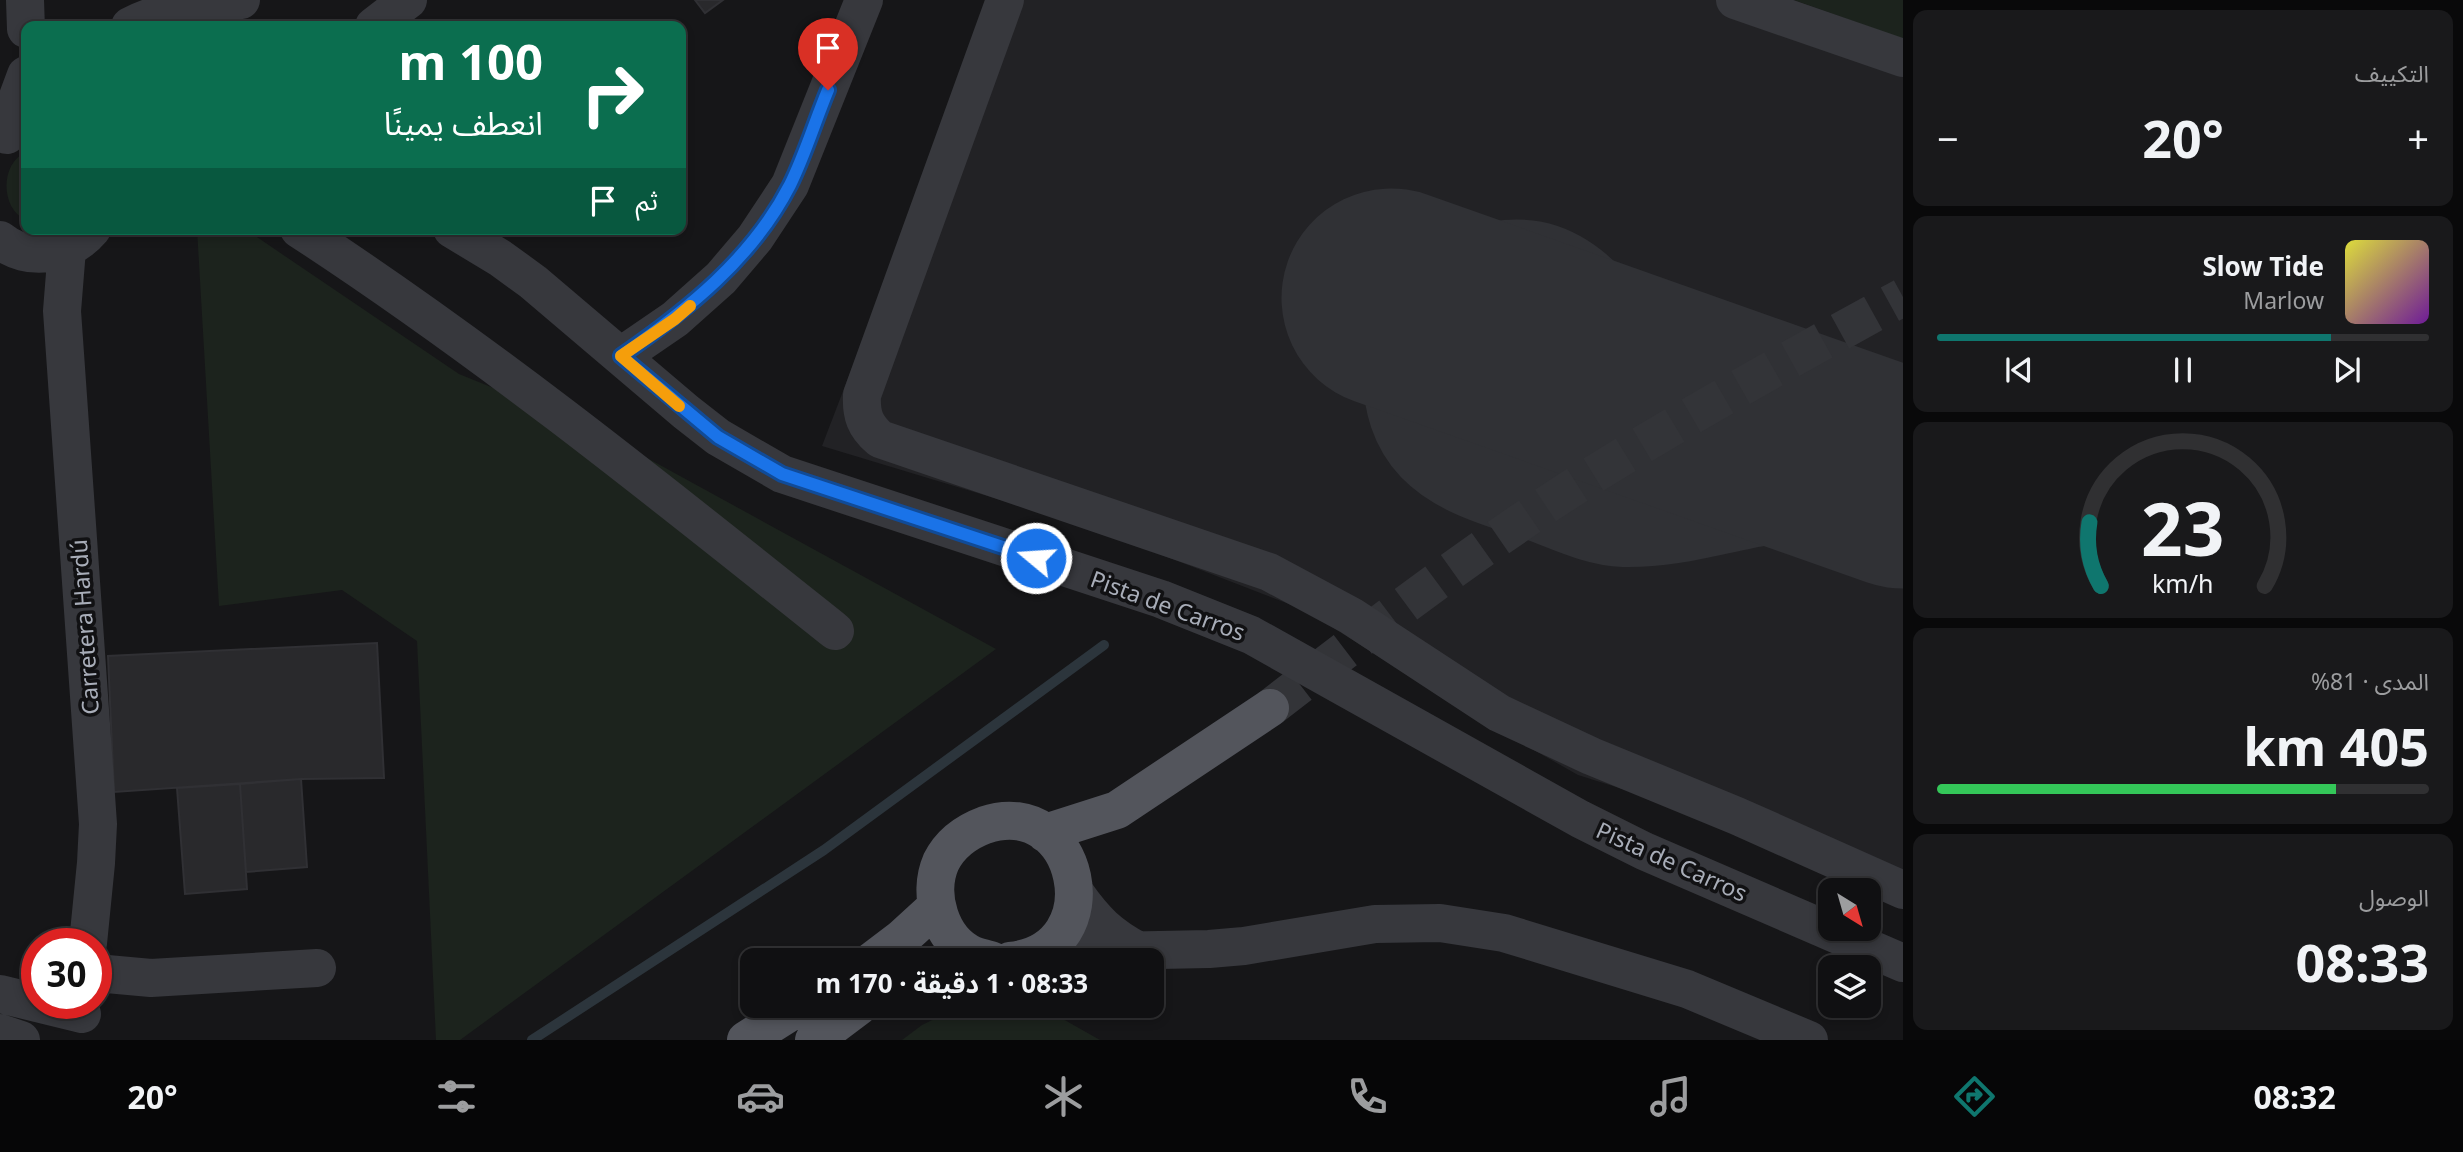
<!DOCTYPE html>
<html lang="ar">
<head>
<meta charset="utf-8">
<style>
	body { margin:0; font-family:"Noto Sans","Noto Sans Arabic",sans-serif; background:#19191b; color:#f1f3f6; direction:rtl; height:100vh; display:flex; flex-direction:column; font-size:26px; white-space:nowrap }
	* { box-sizing:border-box; margin:0 }
	p { font-size:23px; color:#9c9d9f }
	.icon { flex:none; width:38px; height:38px; fill:none; stroke:currentColor; stroke-width:2; stroke-linecap:round; stroke-linejoin:round }
	.map { position:relative; flex:1; overflow:hidden; direction:ltr }
	.drawer { display:flex; flex-direction:column; gap:10px; padding:10px; background:#09090a; width:560px }
	.drawer>* { flex:none }
	.top-card { position:absolute; left:21px; top:21px; width:665px; height:214px; border-radius:14px; box-shadow:0 4px 10px #0003,0 0 0 2px #303032; direction:rtl; background:#0b6e4f; color:#fff; overflow:hidden }
	.needle { width:46px; rotate:143deg }
	.buttons { position:absolute; left:1818px; top:878px; display:grid; gap:14px }
	.buttons a { display:grid; place-items:center; width:63px; height:63px; border-radius:14px; background:#101012; box-shadow:0 4px 10px #0003,0 0 0 2px #303032; font-size:35px }
	.speed { position:absolute; left:21px; top:928px; display:flex; gap:14px; font-size:35px; font-weight:700; text-align:center }
	.speed>* { display:grid; place-content:center; width:91px; height:91px; border-radius:50%; background:#101012; box-shadow:0 4px 10px #0003,0 0 0 2px #303032; line-height:1 }
	.speed .limit { border:10px solid #d22; background:#fff; color:#111 }
	.pin { position:absolute; display:grid; place-items:center; width:60px; height:60px; color:#fff; margin:-72px -30px; border-radius:50% 50% 50% 0; rotate:-45deg; box-shadow:0 0 7px #0007 }
	.pin .icon { rotate:45deg }
	.me { position:absolute; width:77px; margin:-38px; rotate:288deg; stroke-linejoin:round; filter:drop-shadow(0 0 5px #0008) }
	.turn { display:flex; align-items:center; gap:24px; height:147px; padding:0 28px; font-size:32px }
	.turn .icon { width:91px; height:91px; stroke-width:2.5 }
	.turn b { display:block; font-size:49px; line-height:60px }
	.then { display:flex; align-items:center; height:66px; padding:0 28px; background:#0003; gap:14px; font-size:26px }
	.big { font-size:52px; font-weight:700; line-height:1.1 }
	.drawer .tile { flex:1; display:flex; flex-direction:column; justify-content:center; gap:10px; min-width:0; padding:0 24px; border-radius:14px; background:#19191b }
	.drawer .dial { align-items:center; gap:0 }
	.dial svg { height:182px; overflow:visible; fill:none; stroke:#303032; stroke-width:7; stroke-linecap:round; text-anchor:middle }
	.dial text { fill:#f1f3f6; stroke:none }
	.song { display:flex; align-items:center; gap:21px }
	.cover { width:84px; height:84px; border-radius:10px; background:linear-gradient(135deg,hsl(60 70% 55%),hsl(280 70% 35%)) }
	.played { height:7px; border-radius:4px; background:linear-gradient(90deg,#0f766e 80%,#303032 80%) }
	.keys { display:flex; justify-content:space-around; direction:ltr }
	.heat { display:flex; justify-content:space-between; align-items:center; font-size:38px; direction:ltr }
	.charge { height:10px; border-radius:5px; background:linear-gradient(90deg,#34c759 81%,#303032 0) }
	.trip { position:absolute; left:740px; top:948px; width:424px; height:70px; border-radius:14px; background:#101012; box-shadow:0 4px 10px #0003,0 0 0 2px #303032; font-weight:700; line-height:70px; text-align:center; direction:rtl }
	.menu { display:flex; height:112px; justify-content:space-around; align-items:center; background:#060607; color:#9c9d9f }
	.menu .icon { width:49px; height:49px }
	.menu .selected { color:#0f766e }
	.menu b { font-size:32px; color:#f1f3f6 }
	main { display:flex; flex:1; min-height:0 }
	.map>svg:first-child { display:block }
	.built { fill:#222225 }
	.green { fill:#1c231d }
	.lines { fill:none; stroke-linecap:round; stroke-linejoin:round }
	.stream { stroke:#2c353c; stroke-width:10 }
	.taxiway { stroke:#303135; stroke-width:88 }
	.runway { stroke:#303135; stroke-width:219 }
	.building { fill:#29292c; stroke:#303034; stroke-width:2 }
	.major-tunnel { stroke:#333438; stroke-width:38; stroke-dasharray:38 19; stroke-linecap:butt }
	.minor { stroke:#37383d; stroke-width:38 }
	.major { stroke:#53555c; stroke-width:38 }
	.route-casing { stroke:#114b97; stroke-width:18 }
	.route { stroke:#1a73e8; stroke-width:12 }
	.slow { stroke:#f59e0b; stroke-width:12 }
	.labels { text-anchor:middle; dominant-baseline:central; stroke-width:7; stroke-linejoin:round; paint-order:stroke }
	.street-label { font-size:23px; fill:#a8adb8; stroke:#111113 }
</style>
</head>
<body>
<main>
<section class="drawer">
<div class="tile"><p>التكييف</p>
<div class="heat"><a>−</a><b class="big">20°</b><a>+</a></div>
</div>
<div class="tile">
<div class="song"><i class="cover"></i><div><b>Slow Tide</b><p>Marlow</p></div></div>
<div class="played"></div>
<div class="keys"><svg class="icon" aria-label="previous" viewBox="0 0 24 24"><path d="M18 5L8 12l10 7zM5 5v14"/></svg><svg class="icon" aria-label="pause" viewBox="0 0 24 24"><path d="M8 5v14M16 5v14"/></svg><svg class="icon" aria-label="next" viewBox="0 0 24 24"><path d="M6 5l10 7-10 7zM19 5v14"/></svg></div>
</div>
<div class="tile dial"><svg viewBox="0 0 100 80">
<path d="M14 69A42 42 0 1 1 86 69"/>
<path d="M14 69A42 42 0 0 1 9 41" stroke="#0f766e"/>
<text x="50" y="56" font-size="32" font-weight="700">23</text>
<text x="50" y="72" font-size="11">km/h</text>
</svg></div>
<div class="tile"><p>المدى · 81%</p><b class="big">405 km</b><div class="charge"></div></div>
<div class="tile"><p>الوصول</p><b class="big">08:33</b></div>
</section>
<div class="map">
<svg width="1903" height="1040" viewBox="0 0 1903 1040">
	<rect width="100%" height="100%" fill="#161618"/>
	<path class="built" d="M987,0h807l109,39v868l-227,-101 -98,-31 -120,-68 -151,-96 -220,-85 -265,-80 79,-206z"/>
	<path class="green" d="M1794,0h109v39z
		M26,152v68c-26,-11 -26,-57 0,-68z
		M197,229h48l214,145 137,56 400,219 -536,391h-24l-19,-399 -75,-51 -123,16z
		M961,1006h70l23,8 46,26h-198l20,-15z"/>
	<g class="lines">
		<path class="stream" d="M532,1040l292,-190 280,-205"/>
		<path class="taxiway" d="M1660,394c-30,-22 -35,-49 -55,-77 -17,-23 -42,-46 -72,-52 -31,-6 -81,8 -100,35 -30,42 -38,107 0,147 26,27 70,38 105,50 26,9 57,25 86,26 41,1 80,-10 120,-18 38,-7 77,-13 115,-20l21,-2 23,3"/>
		<path class="runway" d="M1391,298l512,181"/>
	</g>
	<path class="building" d="M695,0h28l-18,13z
		M377,643l7,135 -83,1 -187,13 -6,-136z
		M301,779l6,88 -61,5 -6,-88z
		M240,784l7,105 -62,5 -8,-106z"/>
	<g class="lines">
		<path class="major-tunnel" d="M1270,708c101,-78 202,-156 310,-225 105,-66 214,-126 323,-186"/>
		<path class="minor" d="M25,0l1,29
			M1005,0l-143,395c-1,20 3,31 18,44l389,133 82,44 148,97 92,43 146,60 166,74
			M1735,0l168,58
			M130,26c34,-18 74,-20 111,-26
			M374,26l34,-26
			M7,135l5,-22 14,-38
			M299,229c187,122 362,263 536,402
			M452,229l48,29 33,24 153,130 32,25 64,37 379,125 90,36 329,184 64,32 259,112
			M0,240c28,23 69,16 92,-11
			M67,249l-5,62 36,513 -2,39 -8,80
			M621,356l54,-37 46,-41 34,-40 35,-53 74,-185
			M1076,894c19,27 33,41 63,57
			M1049,947l60,4 100,-2 35,-3 131,-22 65,-1 64,10 183,56 122,51
			M96,973l55,5 166,-10
			M0,994l82,20
			M0,1033l21,7"/>
		<path class="major" d="M1045,833l72,-23 153,-102
			M872,961l29,-22 35,-32
			M993,961c-6,-2 -14,-4 -20,-6 -33,-15 -46,-61 -32,-93 9,-18 25,-30 44,-37 94,-32 130,125 25,136
			M746,1040l54,-34
			M814,1040l45,-34"/>
	</g>
	<g class="lines">
		<defs>
			<path id="route" d="M828,90c-13,31 -23,65 -38,95 -38,74 -103,125 -169,171l97,81 64,37 254,84"/>
		</defs>
		<use href="#route" class="route-casing"/>
		<use href="#route" class="route"/>
		<path class="slow" d="M679,406l-58,-50 54,-37 15,-13"/>
	</g>
	<g class="labels">
		<g class="street-label">
			<text transform="translate(1168 605) rotate(20)">Pista de Carros</text>
			<text transform="translate(84 627) rotate(-94)">Carretera Hardú</text>
			<text transform="translate(1672 861) rotate(24)">Pista de Carros</text>
		</g>
	</g>
</svg>
<div class="buttons">
<a><svg class="needle" viewBox="-14 -14 28 28"><path d="M0-13l5 13h-10z" fill="#e53935"/><path d="M0 13l5-13h-10z" fill="#9c9d9f"/></svg></a>
<a><svg class="icon" aria-label="layers" viewBox="0 0 24 24"><path d="M12 4l9 5-9 5-9-5zM3 14l9 5 9-5"/></svg></a>
</div>
<div class="speed"><div class="limit">30</div></div>
<div class="pin" style="left:828px;top:90px;background:#d93025"><svg class="icon" aria-label="arrive" viewBox="0 0 24 24"><path d="M6 21V4h12l-3 4 3 4H6"/></svg></div>
<svg class="me" style="left:1036px;top:558px" viewBox="-20 -20 40 40"><circle r="17" fill="#1a73e8" stroke="#fff" stroke-width="3"/><path d="M0-11L8 9 0 5-8 9z" fill="#fff"/></svg>
<div class="trip">08:33 · 1 دقيقة · 170 m</div>
<div class="top-card">
<div class="turn"><svg class="icon" aria-label="right" viewBox="0 0 24 24"><path d="M7 20v-9h11M14 6l5 5-5 5"/></svg><div><b>100 m</b>انعطف يمينًا</div></div>
<div class="then">ثم<svg class="icon" aria-label="arrive" viewBox="0 0 24 24"><path d="M6 21V4h12l-3 4 3 4H6"/></svg></div>
</div>
</div>
</main>
<nav class="menu">
<b>08:32</b>
<svg class="icon selected" aria-label="directions" viewBox="0 0 24 24"><path d="M12 3l9 9-9 9-9-9zM9 14v-3h6M13 9l2 2-2 2"/></svg>
<svg class="icon" aria-label="music" viewBox="0 0 24 24"><path d="M9 18V5l10-2v13"/><circle cx="6" cy="18" r="3"/><circle cx="16" cy="16" r="3"/></svg>
<svg class="icon" aria-label="phone" viewBox="0 0 24 24"><path d="M5 4h4l2 5-3 2q2 4 5 5l2-3 5 2v4C11 20 4 13 5 4z"/></svg>
<svg class="icon" aria-label="climate" viewBox="0 0 24 24"><path d="M12 3v18M4 7l16 10M4 17L20 7"/></svg>
<svg class="icon" aria-label="car" viewBox="0 0 24 24"><path d="M5 17H2v-5l4-1 3-4h7l3 4 3 1v5h-3M9 17h6M6 11h13"/><circle cx="7" cy="17" r="2"/><circle cx="17" cy="17" r="2"/></svg>
<svg class="icon" aria-label="filters" viewBox="0 0 24 24"><path d="M4 7h16M4 17h16"/><circle cx="9" cy="7" r="2"/><circle cx="15" cy="17" r="2"/></svg>
<b>20°</b>
</nav>
</body>
</html>
